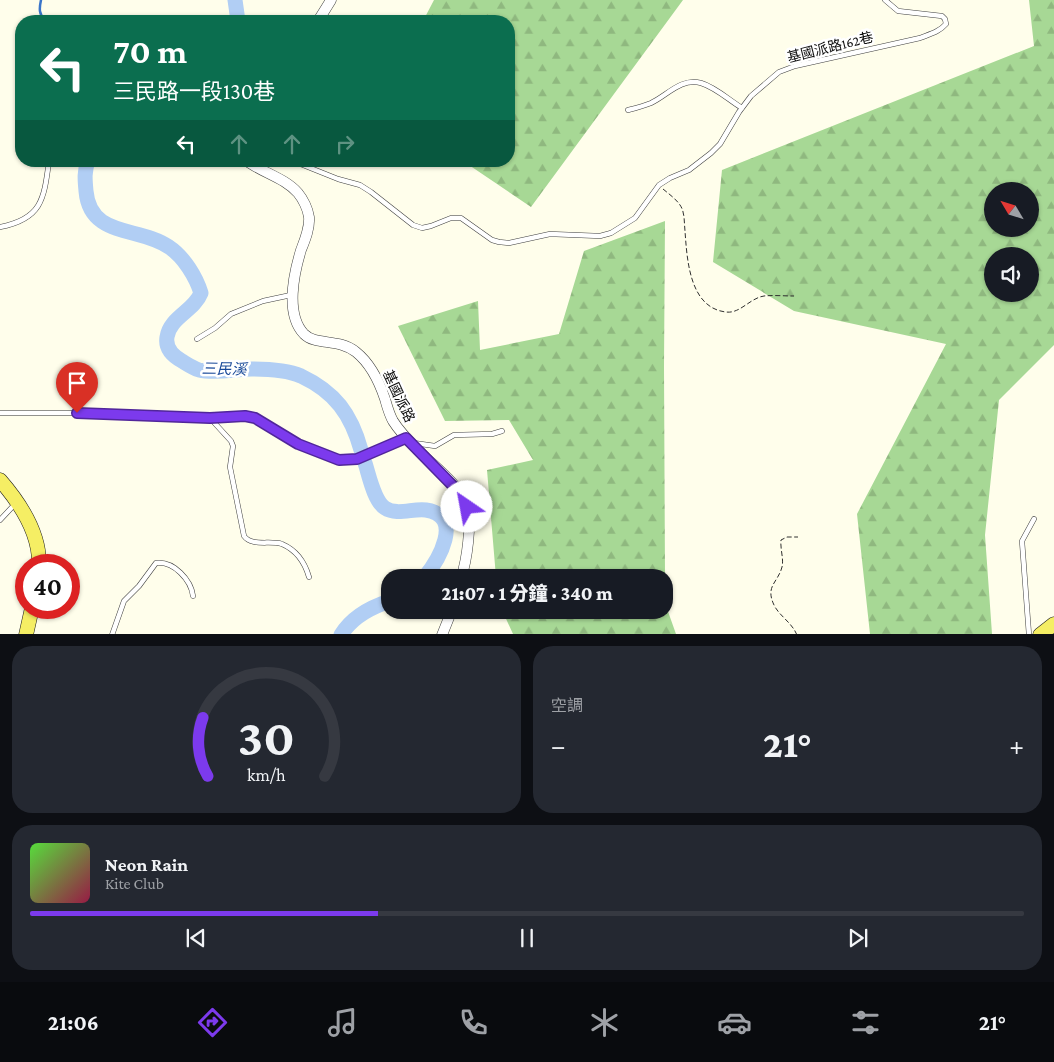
<!DOCTYPE html>
<html lang="zh-TW">
<head>
<meta charset="utf-8">
<style>
	body { margin:0; font-family:"Crimson Pro","Noto Sans TC",serif; background:#242831; color:#f1f3f6; height:100vh; display:flex; flex-direction:column; font-size:19px; white-space:nowrap }
	* { box-sizing:border-box; margin:0 }
	p { font-size:16px; color:#9ea1a6 }
	.icon { flex:none; width:28px; height:28px; fill:none; stroke:currentColor; stroke-width:2; stroke-linecap:round; stroke-linejoin:round }
	.map { position:relative; height:634px; overflow:hidden }
	.details { display:flex; flex-direction:column; gap:12px; padding:12px; background:#0d0f14; flex:1 }
	.details>* { flex:none }
	.hud { position:absolute; left:15px; top:15px; width:500px; height:152px; border-radius:20px; box-shadow:0 1px 4px #0004; background:#0b6e4f; color:#fff; overflow:hidden }
	.needle { width:32px; rotate:308deg }
	.fabs { position:absolute; left:984px; top:182px; display:grid; gap:10px }
	.fabs a { display:grid; place-items:center; width:55px; height:55px; border-radius:50%; background:#171b24; box-shadow:0 1px 4px #0004; font-size:25px }
	.speed { position:absolute; left:15px; top:554px; display:flex; gap:10px; font-size:25px; font-weight:700; text-align:center }
	.speed>* { display:grid; place-content:center; width:65px; height:65px; border-radius:50%; background:#171b24; box-shadow:0 1px 4px #0004; line-height:1 }
	.speed .limit { border:8px solid #d22; background:#fff; color:#111 }
	.pin { position:absolute; display:grid; place-items:center; width:42px; height:42px; color:#fff; margin:-51px -21px; border-radius:50% 50% 50% 0; rotate:-45deg; box-shadow:0 0 5px #0007 }
	.pin .icon { rotate:45deg }
	.me { position:absolute; width:55px; margin:-28px; rotate:327deg; stroke-linejoin:round; filter:drop-shadow(0 0 4px #0008) }
	.turn { display:flex; align-items:center; gap:18px; height:105px; padding:0 15px; font-size:22px }
	.turn .icon { width:65px; height:65px; stroke-width:2.5 }
	.turn b { display:block; font-size:35px; line-height:42px }
	.lanes { display:flex; align-items:center; height:48px; padding:0 15px; background:#0003; justify-content:center; gap:25px; direction:ltr }
	.lanes .off { opacity:.35 }
	.big { font-size:38px; font-weight:800; line-height:1.1 }
	.details .tile { flex:1; display:flex; flex-direction:column; justify-content:center; gap:8px; min-width:0; padding:0 18px; border-radius:20px; background:#242831 }
	.details .dial { align-items:center; gap:0 }
	.dial svg { height:130px; overflow:visible; fill:none; stroke:#363941; stroke-width:7; stroke-linecap:round; text-anchor:middle }
	.dial text { fill:#f1f3f6; stroke:none }
	.song { display:flex; align-items:center; gap:15px }
	.cover { width:60px; height:60px; border-radius:8px; background:linear-gradient(135deg,hsl(110 70% 55%),hsl(340 70% 35%)) }
	.played { height:5px; border-radius:2px; background:linear-gradient(90deg,#7c3aed 35%,#363941 35%) }
	.keys { display:flex; justify-content:space-around; direction:ltr }
	.heat { display:flex; justify-content:space-between; align-items:center; font-size:28px; direction:ltr }
	.details .tiles { flex:1; display:grid; gap:12px; grid-template-columns:1fr 1fr }
	.tile:last-child { grid-column:span 2 }
	.trip { position:absolute; left:381px; top:569px; width:292px; height:50px; border-radius:20px; background:#171b24; box-shadow:0 1px 4px #0004; font-weight:800; line-height:50px; text-align:center }
	.tab-bar { display:flex; height:80px; justify-content:space-around; align-items:center; background:#090b0e; color:#9ea1a6 }
	.tab-bar .icon { width:35px; height:35px }
	.tab-bar .current { color:#7c3aed }
	.tab-bar b { font-size:22px; color:#f1f3f6 }
	.map>svg:first-child { display:block }
	.forest { fill:url(#forest-firs); fill-rule:evenodd }
	.lines { fill:none; stroke-linecap:round; stroke-linejoin:round }
	.stream { stroke:#3a75c9; stroke-width:2.5 }
	.river { stroke:#b1cef4; stroke-width:15 }
	.service-casing { stroke:#3f3f3f; stroke-width:5.5 }
	.tertiary-casing { stroke:#3f3f3f; stroke-width:11 }
	.primary-casing { stroke:#1d1d1d; stroke-width:15 }
	.path { stroke:#2e2e2e; stroke-width:1; stroke-dasharray:5 2.5; stroke-linecap:butt }
	.service { stroke:#fff; stroke-width:4.5 }
	.tertiary { stroke:#fff; stroke-width:10 }
	.primary { stroke:#f5ee64; stroke-width:14 }
	.route-casing { stroke:#51269a; stroke-width:12 }
	.route { stroke:#7c3aed; stroke-width:9 }
	.labels { text-anchor:middle; dominant-baseline:central; stroke-width:5; stroke-linejoin:round; paint-order:stroke }
	.street-label { font-size:14px; fill:#0c0c0c; stroke:#fff }
	.water-label { font-size:15px; font-style:italic; fill:#194999; stroke:#fff }
</style>
</head>
<body>
<div class="map">
<svg width="1054" height="635" viewBox="0 0 1054 635">
	<defs>
		<pattern id="forest-firs" width="22" height="20" patternUnits="userSpaceOnUse" patternTransform="scale(1.25)"><rect width="22" height="20" fill="#a7d895"/><path d="M5 1l3.5 6h-7zM16 11l3.5 6h-7z" fill="#8fb87f"/></pattern>
	</defs>
	<rect width="100%" height="100%" fill="#fffeeb"/>
	<path class="forest" d="M434,0h249l-152,207 -68,-46h46v-140h-86z
		M1029,0h25v345l-55,55 -14,135 7,99h-122l-13,-120 89,-170 -152,-33 -81,-49 9,-92 312,-124zM992,191h38v38h-38zM1030,256v38h-38v-38z
		M665,221l-1,146 1,210h-169l-9,-107 46,-10 -24,-40 -64,1 -47,-95 80,-25 2,49 79,-16 25,-83z
		M665,603l11,31h-163l-11,-24h163z"/>
	<g class="lines">
		<path class="stream" d="M41,0c-2,9 -2,14 4,21"/>
		<path class="river" d="M235,0l3,21
			M88,161c-4,11 -3,19 -2,30 4,47 53,35 83,56 15,10 27,30 32,46 -7,18 -31,24 -34,44 -2,12 6,19 15,24 5,3 11,7 17,9 17,4 35,-1 53,-1 15,0 35,1 49,7 34,16 50,38 60,74
			M365,463c4,12 9,38 20,45 12,8 28,0 41,2 39,6 12,51 -2,68
			M341,635c11,-18 30,-28 49,-34"/>
		<defs>
			<path id="service" d="M628,110c8,-2 16,-4 23,-7 17,-8 29,-25 50,-20 14,4 28,17 41,25
				M293,161l45,18 22,6 11,7 42,33 9,3 9,-2 20,-8h10l31,22 7,2 10,1 41,-9 50,2 11,-3 24,-15 24,-33 11,-7 19,-8 22,-17 9,-9 19,-32 12,-16 28,-24 16,-6 125,-28c10,-4 19,-6 26,-14l-1,-5 -3,-3 -44,-5 -13,-11
				M0,227c42,-8 44,-28 49,-66
				M197,339l18,-11 16,-14 32,-13 28,-6
				M0,413h96l114,5 35,-2 10,2 12,6 31,20 41,16 18,-1 49,-20
				M210,418l21,23 2,5 -3,21 14,69c8,11 26,4 38,8 14,6 23,19 27,33
				M414,443l21,3 19,-11 38,-1 10,-3
				M0,520l16,-17
				M112,635l12,-34 15,-15 17,-23c18,-2 35,17 37,33
				M1029,635l-7,-94 12,-22"/>
			<path id="tertiary" d="M318,21l13,-21
				M247,161c16,12 38,17 51,32 5,6 10,16 11,24 1,11 -4,23 -8,33 -7,23 -16,64 3,84 12,12 35,4 52,18 15,12 23,29 29,47 2,7 4,15 8,22 8,13 19,23 30,34 15,14 37,31 44,51 5,18 0,54 -6,72
				M442,635l10,-25"/>
			<path id="primary" d="M0,480c20,23 40,54 39,85
				M26,635l6,-27
				M1040,635l14,-11"/>
		</defs>
		<use href="#service" class="service-casing"/>
		<use href="#tertiary" class="tertiary-casing"/>
		<use href="#primary" class="primary-casing"/>
		<path class="path" d="M663,189c6,5 13,10 17,16 5,7 4,17 5,26 2,27 4,77 41,81 14,2 24,-14 38,-16 9,-1 20,0 30,0
			M797,635c-5,-12 -16,-18 -22,-28 -11,-21 3,-24 7,-40 2,-8 -2,-18 -1,-27l6,-3h11"/>
		<use href="#service" class="service"/>
		<use href="#tertiary" class="tertiary"/>
		<use href="#primary" class="primary"/>
	</g>
	<g class="lines">
		<defs>
			<path id="route" d="M77,413l133,5 35,-2 10,2 43,26 41,16 18,-1 49,-21 53,54 8,15"/>
		</defs>
		<use href="#route" class="route-casing"/>
		<use href="#route" class="route"/>
	</g>
	<g class="labels">
		<g class="street-label">
			<text transform="translate(830 47) rotate(-14)">基國派路162巷</text>
			<text transform="translate(399 396) rotate(65)">基國派路</text>
		</g>
		<g class="water-label">
			<text transform="translate(224 369) rotate(1)">三民溪</text>
		</g>
	</g>
</svg>
<div class="fabs">
<a><svg class="needle" viewBox="-14 -14 28 28"><path d="M0-13l5 13h-10z" fill="#e53935"/><path d="M0 13l5-13h-10z" fill="#9ea1a6"/></svg></a>
<a><svg class="icon" aria-label="sound" viewBox="0 0 24 24"><path d="M4 9h4l5-4v14l-5-4H4zM17 9q2 3 0 6"/></svg></a>
</div>
<div class="speed"><div class="limit">40</div></div>
<div class="pin" style="left:77px;top:413px;background:#d93025"><svg class="icon" aria-label="arrive" viewBox="0 0 24 24"><path d="M6 21V4h12l-3 4 3 4H6"/></svg></div>
<svg class="me" style="left:467px;top:507px" viewBox="-20 -20 40 40"><circle r="19" fill="#fff"/><path d="M0-13L10 11 0 6-10 11z" fill="#7c3aed"/></svg>
<div class="trip">21:07 · 1 分鐘 · 340 m</div>
<div class="hud">
<div class="turn"><svg class="icon" aria-label="left" viewBox="0 0 24 24"><path d="M17 20v-9H6M10 6l-5 5 5 5"/></svg><div><b>70 m</b>三民路一段130巷</div></div>
<div class="lanes"><svg class="icon" aria-label="left" viewBox="0 0 24 24"><path d="M17 20v-9H6M10 6l-5 5 5 5"/></svg><svg class="icon off" aria-label="ahead" viewBox="0 0 24 24"><path d="M12 20V5M6 11l6-6 6 6"/></svg><svg class="icon off" aria-label="ahead" viewBox="0 0 24 24"><path d="M12 20V5M6 11l6-6 6 6"/></svg><svg class="icon off" aria-label="right" viewBox="0 0 24 24"><path d="M7 20v-9h11M14 6l5 5-5 5"/></svg></div>
</div>
</div>
<section class="details">
<div class="tiles">
<div class="tile dial"><svg viewBox="0 0 100 80">
<path d="M14 69A42 42 0 1 1 86 69"/>
<path d="M14 69A42 42 0 0 1 11 33" stroke="#7c3aed"/>
<text x="50" y="56" font-size="32" font-weight="700">30</text>
<text x="50" y="72" font-size="11">km/h</text>
</svg></div>
<div class="tile"><p>空調</p>
<div class="heat"><a>−</a><b class="big">21°</b><a>+</a></div>
</div>
<div class="tile">
<div class="song"><i class="cover"></i><div><b>Neon Rain</b><p>Kite Club</p></div></div>
<div class="played"></div>
<div class="keys"><svg class="icon" aria-label="previous" viewBox="0 0 24 24"><path d="M18 5L8 12l10 7zM5 5v14"/></svg><svg class="icon" aria-label="pause" viewBox="0 0 24 24"><path d="M8 5v14M16 5v14"/></svg><svg class="icon" aria-label="next" viewBox="0 0 24 24"><path d="M6 5l10 7-10 7zM19 5v14"/></svg></div>
</div>
</div>
</section>
<nav class="tab-bar">
<b>21:06</b>
<svg class="icon current" aria-label="directions" viewBox="0 0 24 24"><path d="M12 3l9 9-9 9-9-9zM9 14v-3h6M13 9l2 2-2 2"/></svg>
<svg class="icon" aria-label="music" viewBox="0 0 24 24"><path d="M9 18V5l10-2v13"/><circle cx="6" cy="18" r="3"/><circle cx="16" cy="16" r="3"/></svg>
<svg class="icon" aria-label="phone" viewBox="0 0 24 24"><path d="M5 4h4l2 5-3 2q2 4 5 5l2-3 5 2v4C11 20 4 13 5 4z"/></svg>
<svg class="icon" aria-label="climate" viewBox="0 0 24 24"><path d="M12 3v18M4 7l16 10M4 17L20 7"/></svg>
<svg class="icon" aria-label="car" viewBox="0 0 24 24"><path d="M5 17H2v-5l4-1 3-4h7l3 4 3 1v5h-3M9 17h6M6 11h13"/><circle cx="7" cy="17" r="2"/><circle cx="17" cy="17" r="2"/></svg>
<svg class="icon" aria-label="filters" viewBox="0 0 24 24"><path d="M4 7h16M4 17h16"/><circle cx="9" cy="7" r="2"/><circle cx="15" cy="17" r="2"/></svg>
<b>21°</b>
</nav>
</body>
</html>
